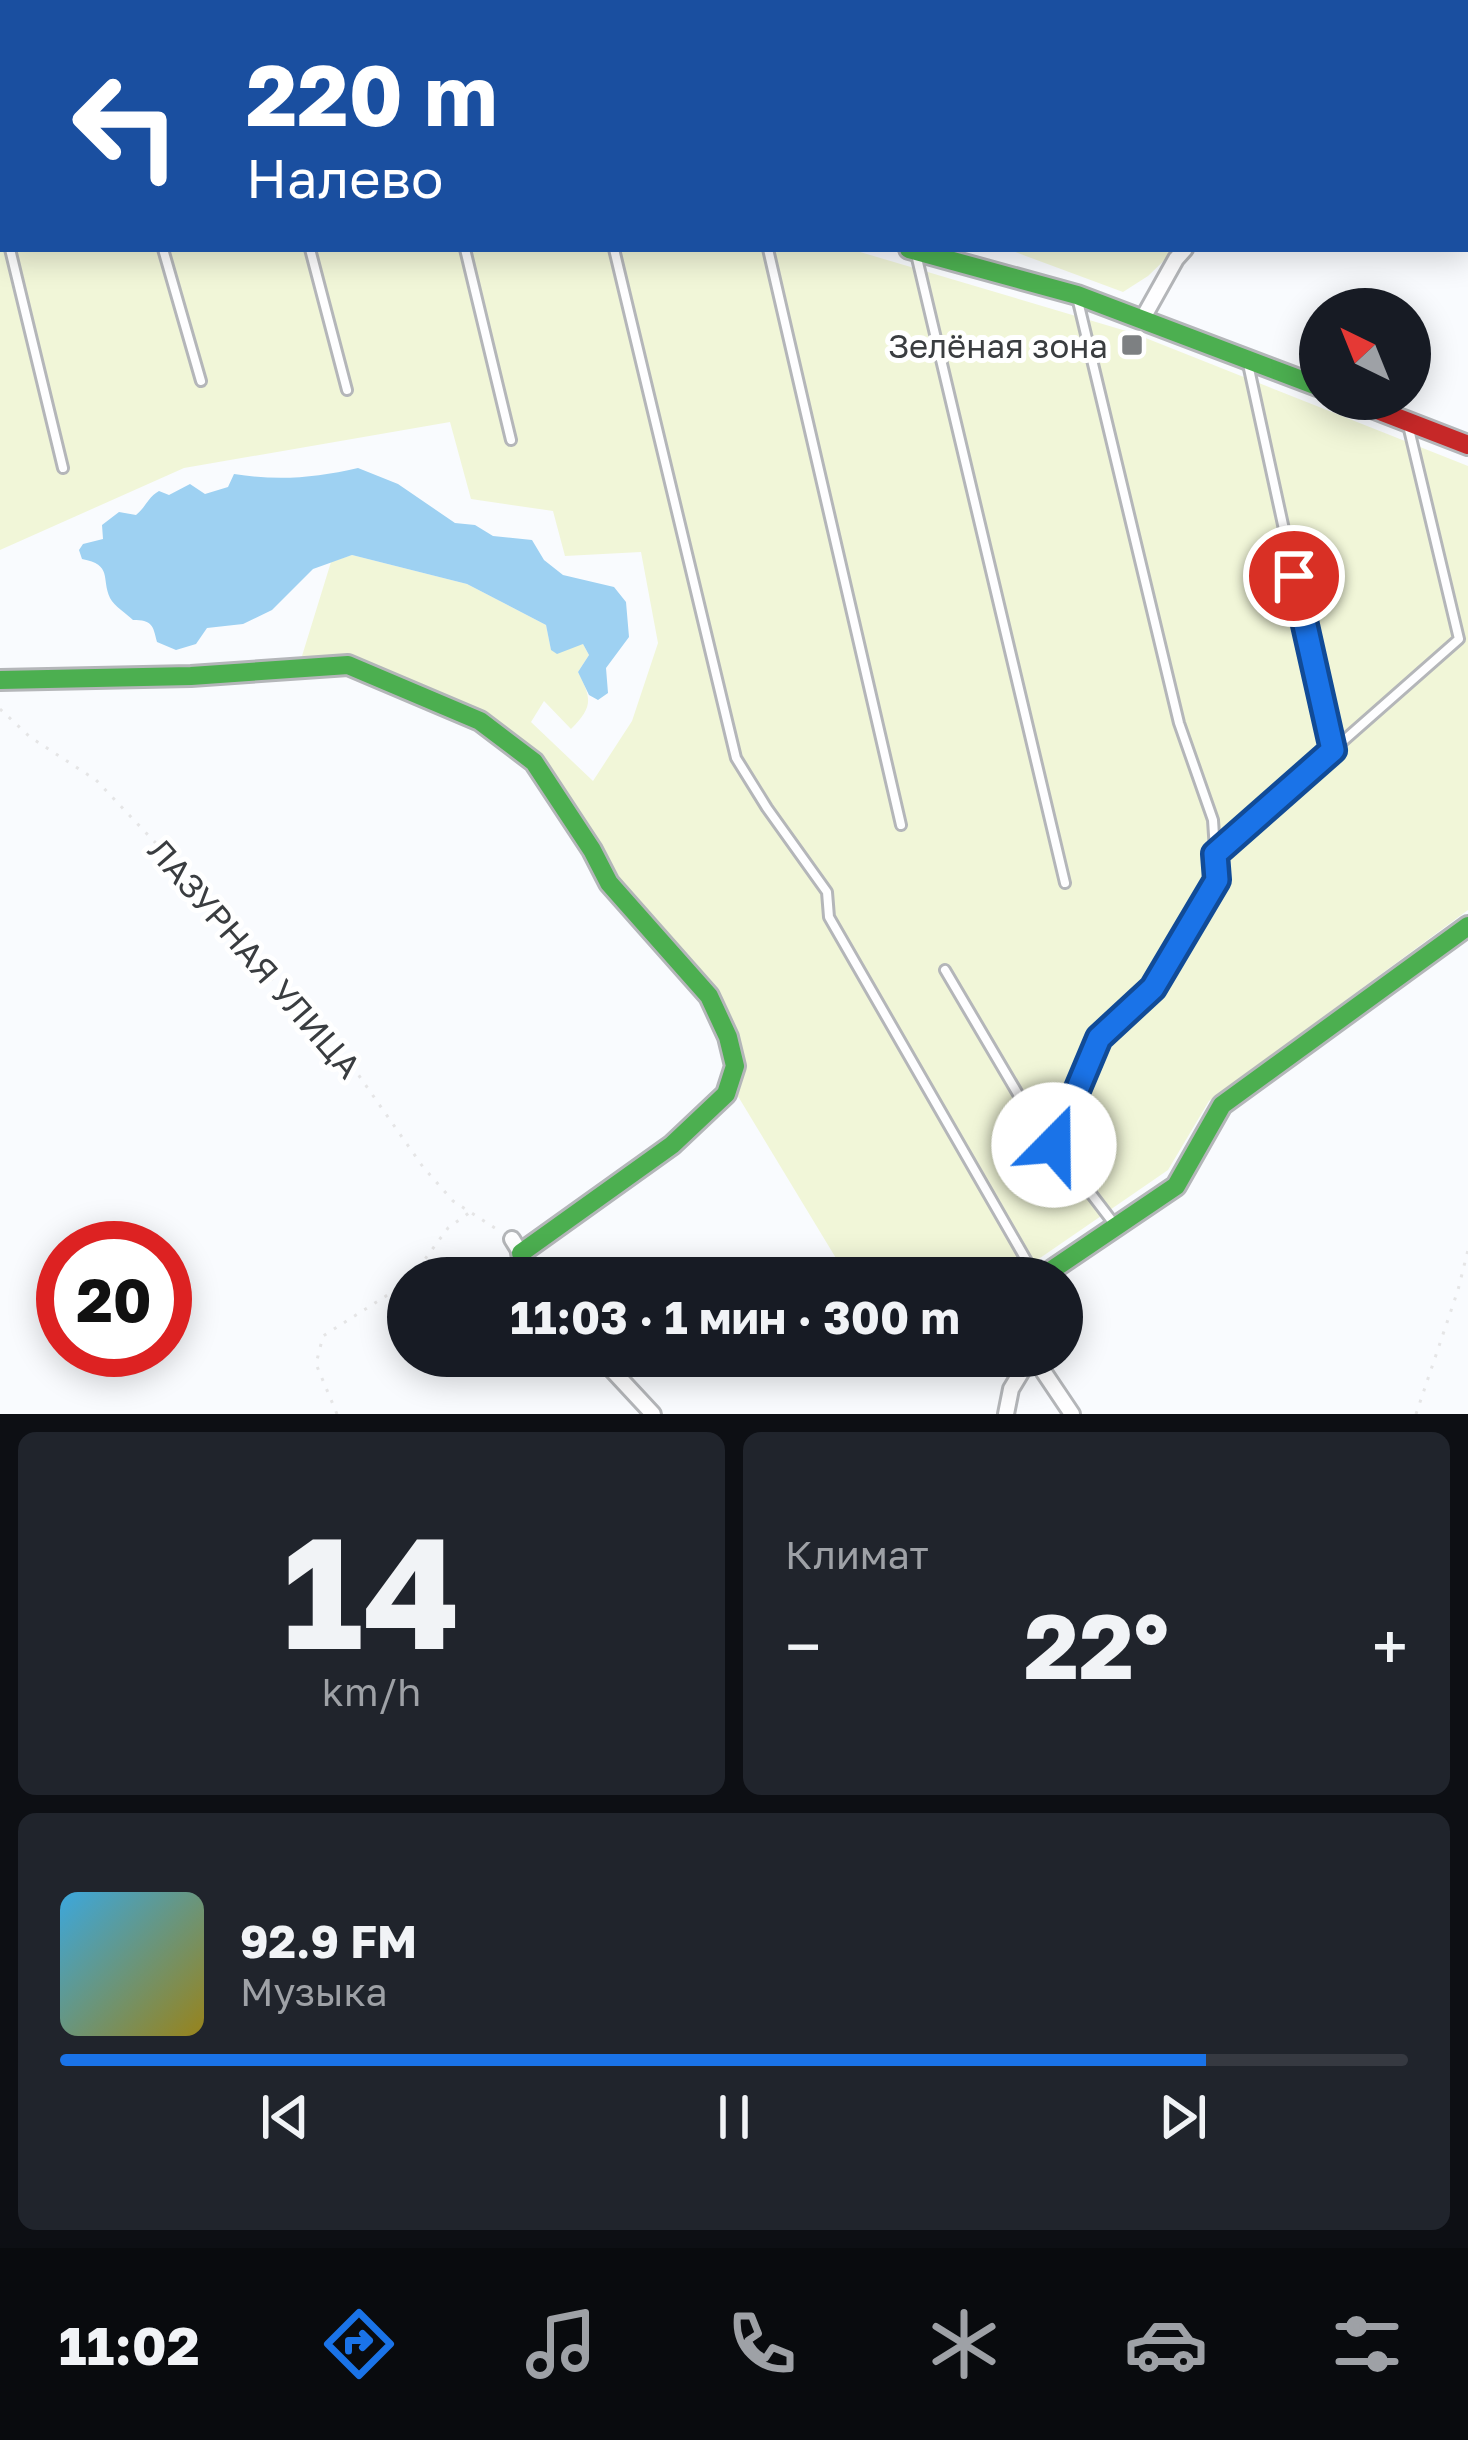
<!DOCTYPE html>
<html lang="ru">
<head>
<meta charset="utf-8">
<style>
	body { margin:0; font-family:"Golos Text",sans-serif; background:#20242c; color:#f1f3f6; height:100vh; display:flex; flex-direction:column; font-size:45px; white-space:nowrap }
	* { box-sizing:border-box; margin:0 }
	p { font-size:39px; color:#9ea1a6 }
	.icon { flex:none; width:66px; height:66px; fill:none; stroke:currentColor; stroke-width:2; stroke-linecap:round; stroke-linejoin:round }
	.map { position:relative; height:1414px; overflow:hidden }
	.panel { display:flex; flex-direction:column; gap:18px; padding:18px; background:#0d0f14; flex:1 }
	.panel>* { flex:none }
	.guide { position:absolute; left:0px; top:0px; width:1470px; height:252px; box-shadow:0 6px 30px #0003; background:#1a4fa0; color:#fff; overflow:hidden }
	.needle { width:78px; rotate:317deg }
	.buttons { position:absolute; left:1299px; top:288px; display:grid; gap:24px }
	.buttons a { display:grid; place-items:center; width:132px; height:132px; border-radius:50%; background:#171b24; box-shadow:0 6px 30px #0003; font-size:60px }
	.speed { position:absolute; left:36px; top:1221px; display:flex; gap:24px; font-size:60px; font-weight:700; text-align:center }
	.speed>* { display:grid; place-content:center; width:156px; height:156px; border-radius:50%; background:#171b24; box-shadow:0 6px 30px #0003; line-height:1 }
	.speed .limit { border:18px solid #d22; background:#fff; color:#111 }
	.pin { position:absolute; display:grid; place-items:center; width:102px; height:102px; color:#fff; margin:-51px; border:6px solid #fff; border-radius:50%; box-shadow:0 3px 12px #0007 }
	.me { position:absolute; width:132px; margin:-66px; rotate:22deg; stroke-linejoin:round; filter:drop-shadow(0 0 9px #0008) }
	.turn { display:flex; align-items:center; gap:42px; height:252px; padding:0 48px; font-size:54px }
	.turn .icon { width:156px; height:156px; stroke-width:2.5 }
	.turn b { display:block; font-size:84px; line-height:102px }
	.big { font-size:90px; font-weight:700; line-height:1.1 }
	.panel .tile { flex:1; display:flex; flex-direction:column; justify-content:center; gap:18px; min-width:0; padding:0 42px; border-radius:18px; background:#20242c }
	.panel .dial { align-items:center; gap:0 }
	.dial b { font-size:156px; line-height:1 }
	.song { display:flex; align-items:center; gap:36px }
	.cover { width:144px; height:144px; border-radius:18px; background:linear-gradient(135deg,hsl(200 70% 55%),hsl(50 70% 35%)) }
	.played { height:12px; border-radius:6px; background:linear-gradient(90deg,#1a73e8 85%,#363941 85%) }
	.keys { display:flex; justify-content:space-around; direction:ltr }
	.heat { display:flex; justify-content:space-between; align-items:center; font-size:66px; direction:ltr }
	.panel .tiles { flex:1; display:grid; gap:18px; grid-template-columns:1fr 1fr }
	.tile:last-child { grid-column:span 2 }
	.trip { position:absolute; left:387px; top:1257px; width:696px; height:120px; border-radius:60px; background:#171b24; box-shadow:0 6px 30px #0003; font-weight:700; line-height:120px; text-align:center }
	.tabs { display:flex; height:192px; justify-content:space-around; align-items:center; background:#090b0e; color:#9ea1a6 }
	.tabs .icon { width:84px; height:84px }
	.tabs .on { color:#1a73e8 }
	.tabs b { font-size:54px; color:#f1f3f6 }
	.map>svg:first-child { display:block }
	.green { fill:#f1f6d8 }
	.water { fill:#9ed1f2 }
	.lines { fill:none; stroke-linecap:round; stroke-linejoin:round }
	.lane-casing { stroke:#b4b6b9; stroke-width:14 }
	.street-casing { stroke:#b4b6b9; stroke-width:20 }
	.fast-casing { stroke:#b4b6b9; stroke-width:24 }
	.jam-casing { stroke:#b4b6b9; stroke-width:24 }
	.path { stroke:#e5e5e6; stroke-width:3; stroke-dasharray:3 9; stroke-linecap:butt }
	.lane { stroke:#fefeff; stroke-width:8 }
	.street { stroke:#fefeff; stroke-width:14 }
	.fast { stroke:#4caf50; stroke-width:18 }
	.jam { stroke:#c62828; stroke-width:18 }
	.route-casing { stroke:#114b97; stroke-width:30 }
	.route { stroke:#1a73e8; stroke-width:21 }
	.poi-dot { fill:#7d8082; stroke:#fff; stroke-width:4.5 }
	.labels { text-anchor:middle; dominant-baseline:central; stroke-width:10; stroke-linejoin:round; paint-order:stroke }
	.poi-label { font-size:33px; fill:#3a3d40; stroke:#fff; text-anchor:end }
	.street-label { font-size:33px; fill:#3a3d40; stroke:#fff }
</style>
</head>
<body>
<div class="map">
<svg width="1468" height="1414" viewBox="0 0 1468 1414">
	<rect width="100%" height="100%" fill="#f9fbfe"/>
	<path class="green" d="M0,0l8,3h-5v246h847l283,84 335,133v444l-259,191 -41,69 -157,108h-163l-112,-185 8,-18 -26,-82 -93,-100 -99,-145 -94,-59 -34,-9 -46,-21 -50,-3 29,-94 21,-7 115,29 79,41 5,25 32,-6 6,11 -11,17c14,27 15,35 -7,57l-27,-28 -13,21 62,59 39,-60 26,-78 -17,-91 -76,4 -12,-45 -82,-12 -21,-77 -266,46 -184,82z
		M121,0h1237l-1,3h-1231z
		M1007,249h169l-28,27 -25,16z"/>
	<path class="water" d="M358,468l40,16 57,39 20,2 18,11 39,4 12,20 19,15 51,12 12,15 3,35 -23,31 2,25 -10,7 -9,-5 -11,-23 11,-17 -6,-11 -26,10 -6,-4 -5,-25 -79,-41 -115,-29 -39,14 -41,41 -29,14 -36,4 -11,16 -20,6 -19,-8c-4,-17 -5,-22 -24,-22 -6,-6 -19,-14 -23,-22 -9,-20 3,-33 -28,-39l-3,-9 4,-6 20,-5 -1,-14 17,-13 17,3c10,-8 12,-18 23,-24l10,4 21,-11 15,10 23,-7 6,-13c44,7 81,4 124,-6z"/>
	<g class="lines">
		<defs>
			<path id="lane" d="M811,0l1,3
				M994,0v3
				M610,3v-3
				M712,3v-3
				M1467,148l1,1
				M0,206l3,13
				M10,249l53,219
				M163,249l38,132
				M310,249l37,141
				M465,249l46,191
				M614,249l122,509 31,50 60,84 2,25 207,360
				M768,249l133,576
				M916,254l149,629
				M1248,364l84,386
				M1216,853l243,-214 -51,-214
				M945,970l83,141 87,114
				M1054,1145l45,-107 54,-50 64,-108 -4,-60 -34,-97 -102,-426"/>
			<path id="street" d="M1371,3l2,-3
				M1143,318l33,-59 9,-10
				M512,1239l24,39
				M599,1356l54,58
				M1033,1356l39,58
				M1006,1414l5,-25 20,-33"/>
			<path id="fast" d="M909,249l168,46 243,92
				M0,680l191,-4 157,-11 132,56 54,41 58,88 17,33 100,113 19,41 7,29 -9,28 -54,51 -151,108
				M1040,1278l136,-92 46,-81 246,-179"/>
			<path id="jam" d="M44,0l8,3
				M1349,399l119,46"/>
		</defs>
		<use href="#lane" class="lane-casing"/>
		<use href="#street" class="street-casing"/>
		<use href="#fast" class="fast-casing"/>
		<use href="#jam" class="jam-casing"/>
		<path class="path" d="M685,0v3
			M634,3l2,-3
			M662,3l1,-3
			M0,709l30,28 66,43 89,94 108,130 41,36 89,127 30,34 48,31
			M411,1278l37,-50 21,-15
			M337,1414l-21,-50 7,-28 85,-54
			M1416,1414l42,-124 10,-40"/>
		<use href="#lane" class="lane"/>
		<use href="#street" class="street"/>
		<use href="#fast" class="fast"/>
		<use href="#jam" class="jam"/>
	</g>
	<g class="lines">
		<defs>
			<path id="route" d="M1054,1145l45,-107 54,-50 64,-108 -2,-26 118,-104 -39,-174"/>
		</defs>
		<use href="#route" class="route-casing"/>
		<use href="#route" class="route"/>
	</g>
	<rect class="poi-dot" x="1120" y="333" width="24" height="24" rx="6"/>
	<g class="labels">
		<g class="poi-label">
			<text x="1108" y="345">Зелёная зона</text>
		</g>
		<g class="street-label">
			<text transform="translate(255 958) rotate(49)">ЛАЗУРНАЯ УЛИЦА</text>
		</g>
	</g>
</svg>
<div class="buttons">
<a><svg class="needle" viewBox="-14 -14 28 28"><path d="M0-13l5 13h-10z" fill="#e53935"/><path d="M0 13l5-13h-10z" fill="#9ea1a6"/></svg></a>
</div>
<div class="speed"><div class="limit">20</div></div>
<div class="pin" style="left:1294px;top:576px;background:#d93025"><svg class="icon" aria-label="arrive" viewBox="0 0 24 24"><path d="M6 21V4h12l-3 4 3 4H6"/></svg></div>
<svg class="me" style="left:1054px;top:1145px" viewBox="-20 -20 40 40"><circle r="19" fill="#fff"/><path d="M0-13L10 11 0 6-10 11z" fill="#1a73e8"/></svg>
<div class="trip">11:03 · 1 мин · 300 m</div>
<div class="guide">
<div class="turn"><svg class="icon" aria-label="left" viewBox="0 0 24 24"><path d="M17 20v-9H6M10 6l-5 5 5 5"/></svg><div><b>220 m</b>Налево</div></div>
</div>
</div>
<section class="panel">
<div class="tiles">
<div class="tile dial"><b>14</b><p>km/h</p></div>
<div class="tile"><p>Климат</p>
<div class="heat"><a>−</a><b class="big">22°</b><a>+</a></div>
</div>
<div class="tile">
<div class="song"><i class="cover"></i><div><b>92.9 FM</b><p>Музыка</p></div></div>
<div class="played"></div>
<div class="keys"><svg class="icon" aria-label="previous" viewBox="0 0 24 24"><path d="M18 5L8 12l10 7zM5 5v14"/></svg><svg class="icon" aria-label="pause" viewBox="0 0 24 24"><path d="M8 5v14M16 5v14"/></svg><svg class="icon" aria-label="next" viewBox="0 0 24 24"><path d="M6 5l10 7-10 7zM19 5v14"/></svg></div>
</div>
</div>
</section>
<nav class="tabs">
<b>11:02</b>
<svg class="icon on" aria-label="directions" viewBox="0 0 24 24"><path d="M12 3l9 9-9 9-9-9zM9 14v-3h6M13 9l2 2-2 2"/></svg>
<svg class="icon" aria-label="music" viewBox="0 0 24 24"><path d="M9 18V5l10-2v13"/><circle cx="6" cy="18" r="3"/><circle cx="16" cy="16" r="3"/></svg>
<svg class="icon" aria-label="phone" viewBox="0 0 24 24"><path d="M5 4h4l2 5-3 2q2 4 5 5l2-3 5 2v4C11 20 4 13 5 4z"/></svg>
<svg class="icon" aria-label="climate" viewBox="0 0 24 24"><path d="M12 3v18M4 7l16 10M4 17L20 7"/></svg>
<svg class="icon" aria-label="car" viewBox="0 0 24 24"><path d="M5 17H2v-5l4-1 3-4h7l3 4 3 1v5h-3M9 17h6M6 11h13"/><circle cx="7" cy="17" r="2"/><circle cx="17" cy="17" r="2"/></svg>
<svg class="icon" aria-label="filters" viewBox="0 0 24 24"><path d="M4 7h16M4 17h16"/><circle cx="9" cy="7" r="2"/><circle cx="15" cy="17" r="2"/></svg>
</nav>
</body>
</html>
